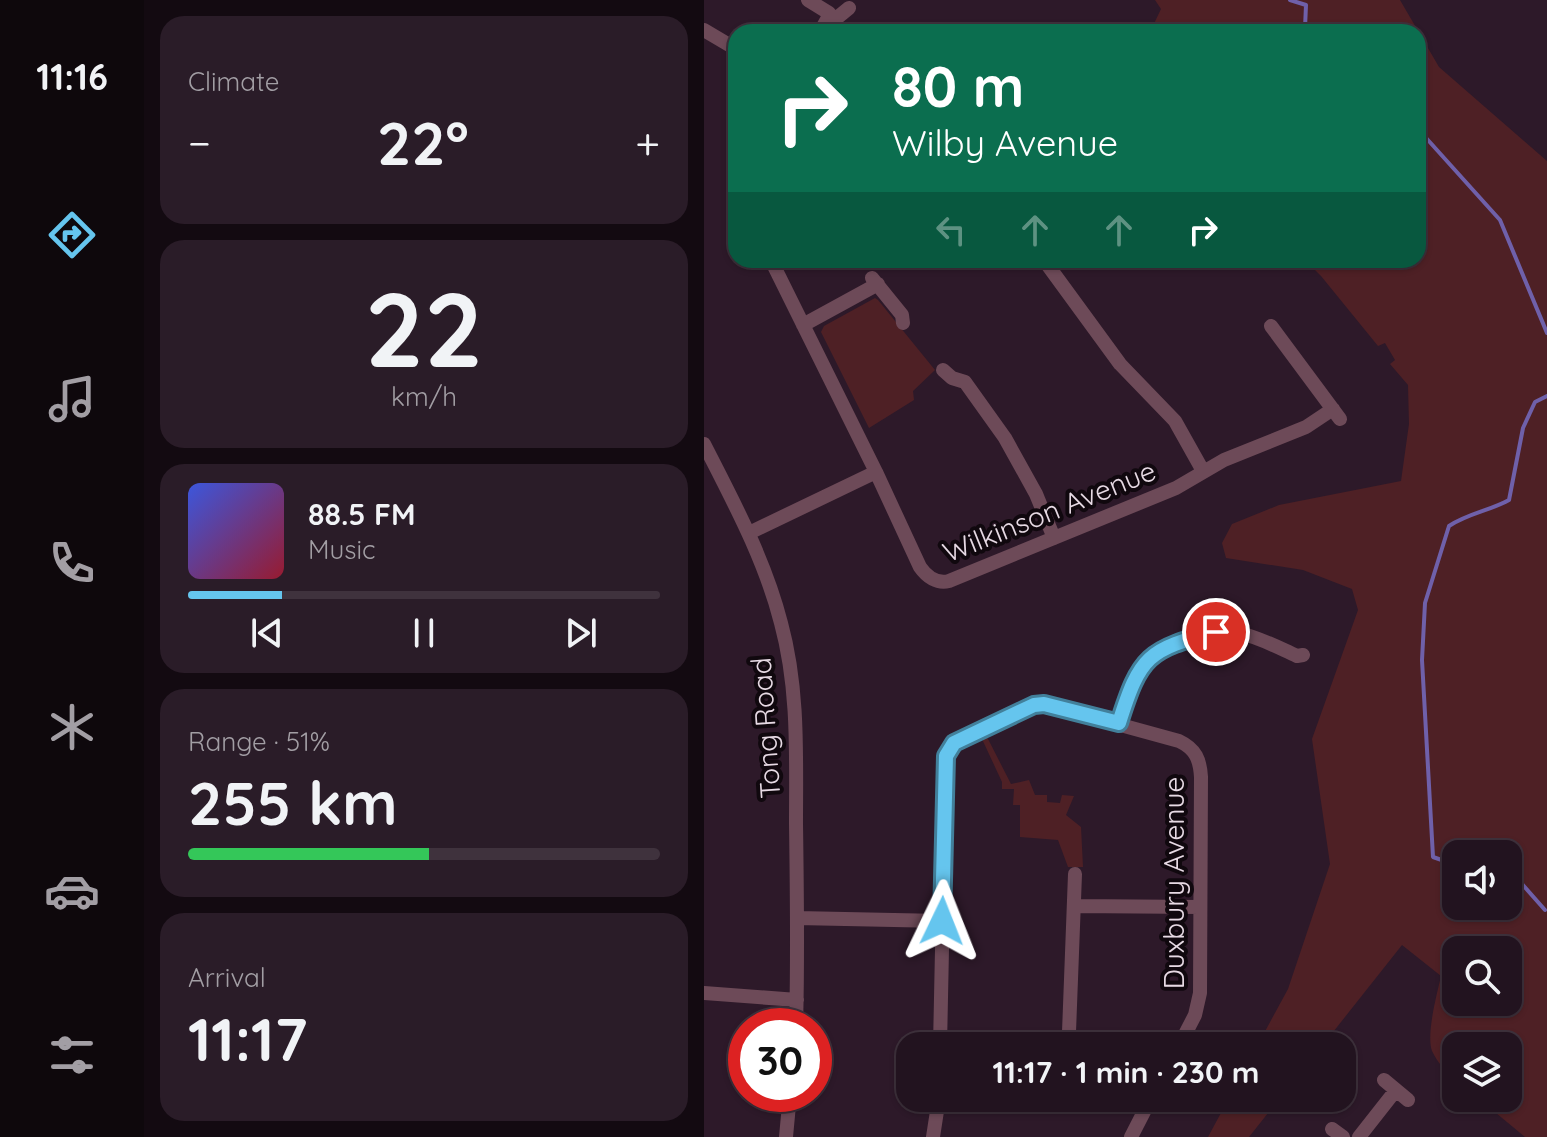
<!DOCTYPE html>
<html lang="en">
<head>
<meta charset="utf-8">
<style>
	body { margin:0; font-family:Quicksand,sans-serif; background:#2a1c28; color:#f1f3f6; height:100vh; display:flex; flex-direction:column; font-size:30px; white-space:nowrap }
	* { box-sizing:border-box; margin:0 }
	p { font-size:26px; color:#a29ea4 }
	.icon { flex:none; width:44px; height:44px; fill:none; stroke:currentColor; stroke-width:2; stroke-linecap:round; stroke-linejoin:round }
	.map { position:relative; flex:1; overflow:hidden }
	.side { display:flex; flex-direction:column; gap:16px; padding:16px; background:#130a11; width:560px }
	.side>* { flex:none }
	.guide { position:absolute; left:24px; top:24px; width:698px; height:244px; border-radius:24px; box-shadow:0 2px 6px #0004,0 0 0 2px #3f323d; background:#0b6e4f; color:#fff; overflow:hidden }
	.buttons { position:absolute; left:738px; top:840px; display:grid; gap:16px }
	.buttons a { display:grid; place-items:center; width:80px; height:80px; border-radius:16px; background:#22131f; box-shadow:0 2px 6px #0004,0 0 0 2px #3f323d; font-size:40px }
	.speed { position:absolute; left:24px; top:1008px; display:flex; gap:16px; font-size:40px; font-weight:700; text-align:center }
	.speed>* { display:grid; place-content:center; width:104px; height:104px; border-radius:50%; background:#22131f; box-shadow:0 2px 6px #0004,0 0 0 2px #3f323d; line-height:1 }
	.speed .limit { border:12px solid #d22; background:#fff; color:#111 }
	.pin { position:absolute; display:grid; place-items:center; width:68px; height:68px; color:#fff; margin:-34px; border:4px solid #fff; border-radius:50%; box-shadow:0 2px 8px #0007 }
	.me { position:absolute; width:88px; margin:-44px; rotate:2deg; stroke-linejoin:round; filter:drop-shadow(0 0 6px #0008) }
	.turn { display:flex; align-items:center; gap:28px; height:168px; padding:0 32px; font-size:36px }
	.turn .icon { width:104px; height:104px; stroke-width:2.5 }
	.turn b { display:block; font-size:56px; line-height:68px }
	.lanes { display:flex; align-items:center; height:76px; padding:0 32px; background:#0003; justify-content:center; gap:40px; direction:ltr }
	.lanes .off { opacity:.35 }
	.big { font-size:60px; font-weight:800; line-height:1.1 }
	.side .widget { flex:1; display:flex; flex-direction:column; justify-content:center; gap:12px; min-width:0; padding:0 28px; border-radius:24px; background:#2a1c28 }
	.side .dial { align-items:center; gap:0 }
	.dial b { font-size:104px; line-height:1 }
	.song { display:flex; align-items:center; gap:24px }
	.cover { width:96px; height:96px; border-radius:12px; background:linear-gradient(135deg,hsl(230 70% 55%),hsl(350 70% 35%)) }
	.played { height:8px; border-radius:4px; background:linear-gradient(90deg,#65c5ee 20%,#3f323d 20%) }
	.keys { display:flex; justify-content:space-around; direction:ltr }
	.heat { display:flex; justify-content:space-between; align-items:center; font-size:44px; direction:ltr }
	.charge { height:12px; border-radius:6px; background:linear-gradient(90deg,#34c759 51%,#3f323d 0) }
	.trip { position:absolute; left:192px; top:1032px; width:460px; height:80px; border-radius:24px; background:#22131f; box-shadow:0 2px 6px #0004,0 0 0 2px #3f323d; font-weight:800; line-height:80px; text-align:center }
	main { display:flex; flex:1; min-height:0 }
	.menu { display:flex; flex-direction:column; width:144px; justify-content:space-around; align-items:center; background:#0e080c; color:#a29ea4 }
	.menu .icon { width:56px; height:56px }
	.menu .on { color:#65c5ee }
	.menu b { font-size:36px; color:#f1f3f6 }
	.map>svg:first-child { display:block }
	.green { fill:#4e2025; fill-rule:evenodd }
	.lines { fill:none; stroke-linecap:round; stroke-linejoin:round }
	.stream { stroke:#6f60aa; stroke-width:4 }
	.minor { stroke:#6d4a58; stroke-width:14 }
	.route-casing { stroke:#42809b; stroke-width:20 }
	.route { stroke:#65c5ee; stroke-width:14 }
	.labels { text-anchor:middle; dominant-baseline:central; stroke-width:8; stroke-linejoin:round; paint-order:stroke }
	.street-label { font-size:28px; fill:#e7dae4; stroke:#10080e }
</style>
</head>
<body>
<main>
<nav class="menu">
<b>11:16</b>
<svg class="icon on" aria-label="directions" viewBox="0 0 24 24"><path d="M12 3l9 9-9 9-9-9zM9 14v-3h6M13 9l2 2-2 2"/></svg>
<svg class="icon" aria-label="music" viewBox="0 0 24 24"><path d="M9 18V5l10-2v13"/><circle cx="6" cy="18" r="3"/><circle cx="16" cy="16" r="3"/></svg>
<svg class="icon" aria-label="phone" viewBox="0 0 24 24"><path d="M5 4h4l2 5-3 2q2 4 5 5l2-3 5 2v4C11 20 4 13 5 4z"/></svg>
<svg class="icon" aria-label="climate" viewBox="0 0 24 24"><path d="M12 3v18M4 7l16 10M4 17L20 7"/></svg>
<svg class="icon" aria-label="car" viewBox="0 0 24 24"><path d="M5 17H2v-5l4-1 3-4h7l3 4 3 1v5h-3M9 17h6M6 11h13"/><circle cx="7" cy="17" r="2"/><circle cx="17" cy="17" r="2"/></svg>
<svg class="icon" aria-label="filters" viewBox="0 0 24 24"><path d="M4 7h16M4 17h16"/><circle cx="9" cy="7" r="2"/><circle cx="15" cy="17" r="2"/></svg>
</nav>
<section class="side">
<div class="widget"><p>Climate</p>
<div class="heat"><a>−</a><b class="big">22°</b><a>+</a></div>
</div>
<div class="widget dial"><b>22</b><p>km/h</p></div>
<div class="widget">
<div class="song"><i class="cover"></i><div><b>88.5 FM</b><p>Music</p></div></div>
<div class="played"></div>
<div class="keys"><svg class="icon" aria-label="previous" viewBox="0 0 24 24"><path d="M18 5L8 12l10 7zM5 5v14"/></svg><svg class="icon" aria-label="pause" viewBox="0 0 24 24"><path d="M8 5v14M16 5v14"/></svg><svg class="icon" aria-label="next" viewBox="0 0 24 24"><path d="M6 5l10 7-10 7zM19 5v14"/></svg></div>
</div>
<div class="widget"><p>Range · 51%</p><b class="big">255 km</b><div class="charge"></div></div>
<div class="widget"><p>Arrival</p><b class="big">11:17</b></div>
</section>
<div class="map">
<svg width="843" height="1137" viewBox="0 0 843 1137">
	<rect width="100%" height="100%" fill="#2d1929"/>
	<path class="green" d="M451,0h245l39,67 108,94v976h-22l-47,-39h30v-52h-52v34c-9,-7 -19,-18 -24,-29 -6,-17 5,-57 9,-75l-39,-31 -80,101h-65l31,-57 42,-125 -18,-125 46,-129 -6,-21 -49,-19 -77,-12 -4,-15 10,-19 47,-19 122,-24 8,-57 -1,-39 -18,-21 5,-4 -10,-17 -7,3 -57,-70 -16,-16h113v-228h-268l11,-23zM752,854h52v52h-52zM752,950h52v52h-52z
		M171,298l3,2 57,70 -22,21 1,9 -45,28 -48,-96 3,-6z
		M283,737l24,47 18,-4 6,15h12v7l13,1 2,-8 12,1 -8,19 15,12 2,40h-15l-10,-27 -38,-3v-32h-7l1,-16h-12v-7l-20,-43z
		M525,1098h51l-31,39h-41z"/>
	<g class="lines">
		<path class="stream" d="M586,0l16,5 -1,23 3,4
			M714,129l82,91 47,113
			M752,865l-23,-8 -11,-197 3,-57 24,-77c20,-13 40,-15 60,-26l14,-72 12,-26 12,-6
			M804,868l37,42"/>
		<path class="minor" d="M104,0l21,13v3l-9,16
			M124,18l10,-1 11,-9
			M0,30l32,19
			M67,260l105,212 44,95c7,10 17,17 29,14l227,-93 48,-28 82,-33 27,-18
			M340,260l76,104 55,57 28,50
			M168,278l30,37 1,8
			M99,325l75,-41
			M567,326l69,93
			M239,370l9,8 13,4 40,56 31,56 18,44
			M0,444c30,59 61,116 77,179 18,66 15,134 15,201 1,67 2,135 0,202
			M45,533l127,-61
			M415,723c5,-17 9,-37 20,-52 18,-27 69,-44 100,-38 20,4 40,15 58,23l6,-1
			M370,906l126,1
			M93,918l145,3
			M0,993l93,7
			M365,1032l6,-158
			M236,1046l6,-290 8,-13 71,-35 9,-3 10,-1 135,37c17,8 21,19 22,36l-1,216 -5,22 -16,31
			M680,1080l24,20
			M628,1129l11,8
			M82,1137l4,-43
			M229,1137l6,-39
			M427,1137l20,-39
			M655,1137l37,-47"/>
	</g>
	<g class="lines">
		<defs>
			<path id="route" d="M238,921l4,-165 8,-13 80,-38 10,-1 75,19c21,-67 29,-74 97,-91"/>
		</defs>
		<use href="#route" class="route-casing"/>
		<use href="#route" class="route"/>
	</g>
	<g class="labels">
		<g class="street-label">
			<text transform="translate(345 511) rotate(-22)">Wilkinson Avenue</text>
			<text transform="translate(61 728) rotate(-94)">Tong Road</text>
			<text transform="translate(469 883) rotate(-90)">Duxbury Avenue</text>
		</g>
	</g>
</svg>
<div class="buttons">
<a><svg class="icon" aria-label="sound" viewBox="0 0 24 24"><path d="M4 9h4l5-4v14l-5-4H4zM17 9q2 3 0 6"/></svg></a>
<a><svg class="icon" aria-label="search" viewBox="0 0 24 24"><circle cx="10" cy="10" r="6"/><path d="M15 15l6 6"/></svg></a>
<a><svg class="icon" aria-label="layers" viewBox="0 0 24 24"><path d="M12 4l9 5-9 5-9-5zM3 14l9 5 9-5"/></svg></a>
</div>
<div class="speed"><div class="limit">30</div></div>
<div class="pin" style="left:512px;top:632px;background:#d93025"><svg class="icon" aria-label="arrive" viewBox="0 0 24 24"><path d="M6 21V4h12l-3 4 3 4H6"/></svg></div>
<svg class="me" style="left:238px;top:921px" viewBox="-20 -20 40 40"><path d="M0-17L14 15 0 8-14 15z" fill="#65c5ee" stroke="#fff" stroke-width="4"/></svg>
<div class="trip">11:17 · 1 min · 230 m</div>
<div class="guide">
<div class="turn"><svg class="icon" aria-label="right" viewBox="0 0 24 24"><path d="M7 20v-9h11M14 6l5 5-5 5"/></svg><div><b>80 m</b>Wilby Avenue</div></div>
<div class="lanes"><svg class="icon off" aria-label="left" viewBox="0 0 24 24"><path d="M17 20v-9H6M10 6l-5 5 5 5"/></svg><svg class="icon off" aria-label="ahead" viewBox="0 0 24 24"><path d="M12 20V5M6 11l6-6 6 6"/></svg><svg class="icon off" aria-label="ahead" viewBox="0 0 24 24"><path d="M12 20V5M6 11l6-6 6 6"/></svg><svg class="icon" aria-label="right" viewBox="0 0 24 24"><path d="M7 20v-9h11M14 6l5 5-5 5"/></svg></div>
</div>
</div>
</main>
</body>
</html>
